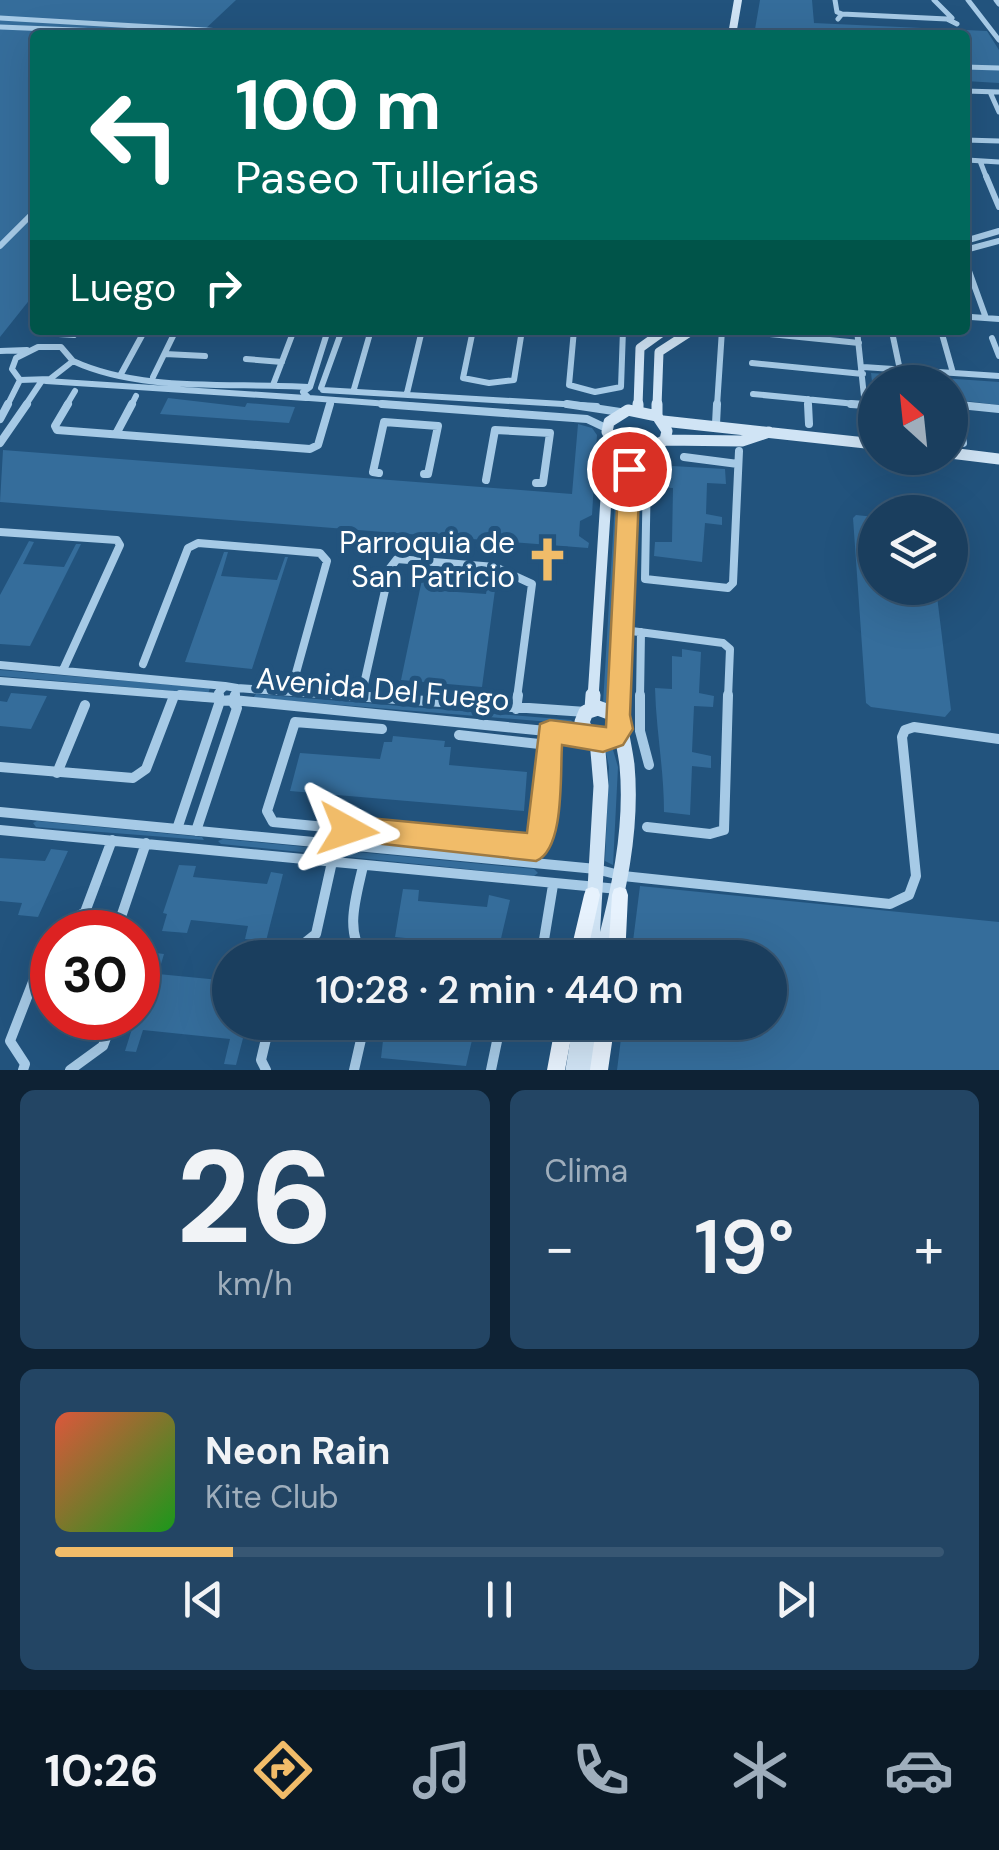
<!DOCTYPE html>
<html lang="es">
<head>
<meta charset="utf-8">
<style>
	body { margin:0; font-family:"DM Sans",sans-serif; background:#234564; color:#f1f3f6; height:100vh; display:flex; flex-direction:column; font-size:38px; white-space:nowrap }
	* { box-sizing:border-box; margin:0 }
	p { font-size:32px; color:#9faebc }
	.icon { flex:none; width:55px; height:55px; fill:none; stroke:currentColor; stroke-width:2; stroke-linecap:round; stroke-linejoin:round }
	.map { position:relative; height:1070px; overflow:hidden }
	.side { display:flex; flex-direction:column; gap:20px; padding:20px; background:#0e2234; flex:1 }
	.side>* { flex:none }
	.banner { position:absolute; left:30px; top:30px; width:940px; height:305px; border-radius:10px; box-shadow:0 10px 40px #0002,0 0 0 2px #385773; background:#00695c; color:#fff; overflow:hidden }
	.needle { width:65px; rotate:333deg }
	.controls { position:absolute; left:858px; top:365px; display:grid; gap:20px }
	.controls a { display:grid; place-items:center; width:110px; height:110px; border-radius:50%; background:#1a3e5e; box-shadow:0 10px 40px #0002,0 0 0 2px #385773; font-size:50px }
	.speed { position:absolute; left:30px; top:910px; display:flex; gap:20px; font-size:50px; font-weight:700; text-align:center }
	.speed>* { display:grid; place-content:center; width:130px; height:130px; border-radius:50%; background:#1a3e5e; box-shadow:0 10px 40px #0002,0 0 0 2px #385773; line-height:1 }
	.speed .limit { border:15px solid #d22; background:#fff; color:#111 }
	.pin { position:absolute; display:grid; place-items:center; width:85px; height:85px; color:#fff; margin:-42px; border:5px solid #fff; border-radius:50%; box-shadow:0 2px 10px #0007 }
	.me { position:absolute; width:110px; margin:-55px; rotate:95deg; stroke-linejoin:round; filter:drop-shadow(0 0 8px #0008) }
	.turn { display:flex; align-items:center; gap:35px; height:210px; padding:0 40px; font-size:45px }
	.turn .icon { width:130px; height:130px; stroke-width:2.5 }
	.turn b { display:block; font-size:70px; line-height:85px }
	.then { display:flex; align-items:center; height:95px; padding:0 40px; background:#0003; gap:20px; font-size:38px }
	.big { font-size:75px; font-weight:600; line-height:1.1 }
	.side .card { flex:1; display:flex; flex-direction:column; justify-content:center; gap:15px; min-width:0; padding:0 35px; border-radius:15px; background:#234564 }
	.side .dial { align-items:center; gap:0 }
	.dial b { font-size:130px; line-height:1 }
	.song { display:flex; align-items:center; gap:30px }
	.cover { width:120px; height:120px; border-radius:15px; background:linear-gradient(135deg,hsl(10 70% 55%),hsl(120 70% 35%)) }
	.played { height:10px; border-radius:5px; background:linear-gradient(90deg,#f1bc69 20%,#385773 20%) }
	.keys { display:flex; justify-content:space-around; direction:ltr }
	.heat { display:flex; justify-content:space-between; align-items:center; font-size:55px; direction:ltr }
	.side .tiles { flex:1; display:grid; gap:20px; grid-template-columns:1fr 1fr }
	.card:last-child { grid-column:span 2 }
	.trip { position:absolute; left:212px; top:940px; width:575px; height:100px; border-radius:50px; background:#1a3e5e; box-shadow:0 10px 40px #0002,0 0 0 2px #385773; font-weight:600; line-height:100px; text-align:center }
	.tab-bar { display:flex; height:160px; justify-content:space-around; align-items:center; background:#0a1926; color:#9faebc }
	.tab-bar .icon { width:70px; height:70px }
	.tab-bar .selected { color:#f1bc69 }
	.tab-bar b { font-size:45px; color:#f1f3f6 }
	.map>svg:first-child { display:block }
	.green { fill:#356d9b }
	.lines { fill:none; stroke-linecap:round; stroke-linejoin:round }
	.street-far3 { stroke:#a6cae6; stroke-width:5 }
	.street-far2 { stroke:#a6cae6; stroke-width:6 }
	.street-far1 { stroke:#a6cae6; stroke-width:8 }
	.street { stroke:#a6cae6; stroke-width:10 }
	.secondary-far3 { stroke:#d0e4f5; stroke-width:8 }
	.secondary-far2 { stroke:#d0e4f5; stroke-width:9 }
	.secondary-far1 { stroke:#d0e4f5; stroke-width:11 }
	.secondary { stroke:#d0e4f5; stroke-width:15 }
	.primary { fill:#e7f2fd; fill-rule:evenodd }
	.route { fill:#f1bc69; stroke:#9d7a44; stroke-width:2.5 }
	.labels { text-anchor:middle; dominant-baseline:central; stroke-width:10; stroke-linejoin:round; paint-order:stroke }
	.poi-label { font-size:30px; fill:#fff; stroke:#22537d; text-anchor:end }
	.street-label { font-size:30px; fill:#fff; stroke:#22537d }
</style>
</head>
<body>
<div class="map">
<svg width="999" height="1070" viewBox="0 0 999 1070">
	<rect width="100%" height="100%" fill="#22537d"/>
	<path class="green" d="M0,0h236l-34,32 35,3h-202v258l-35,44z
		M760,0h52l2,23 173,8 12,19v33l-34,-2v-46h-211z
		M871,373l128,9v23l-49,-6v-17h-75l-2,8z
		M168,398l77,9 2,-4 48,4 -6,16 -129,-9z
		M578,424l14,4 5,7 -5,80 -12,6 -1,15 10,7 -1,5 -588,-46 3,-52 569,44z
		M618,451l4,3 -11,252 -8,-2z
		M672,466l53,3 1,15 -19,-1 -1,31 16,3v8l-17,-2 -3,39 -48,-6 1,-14h17l1,-54 -17,-1 1,-10h14z
		M856,515l19,2v71h61l15,122 -6,7 -74,-10 -5,-4 -13,-185z
		M29,541l5,1 -11,22 41,3 12,-23h5l-51,102 -30,-2v-49z
		M224,552h4l-7,24 56,4 8,-23h3l-36,112 -67,-7z
		M424,570h8l-4,20 58,4 3,-19h8l-15,112 -81,-7z
		M682,649l19,3 -2,41 15,3 -1,11 -19,-1 -2,46 19,4v12l-19,-2 -2,49 -26,-3c0,-43 -8,-82 -9,-124l17,1v-33l10,1z
		M0,670l210,18 -2,6 -208,-18z
		M11,693l36,3 -16,33 -31,-3v-25l7,1z
		M256,694l315,26 4,4 -322,-26z
		M393,736l52,5 -1,6h7l-2,18 78,7 -3,39 -234,-20 10,-38 80,6 4,-17h8z
		M611,743l7,24 -5,98 -8,-4 4,-94 -4,-19z
		M37,821l165,16 2,3 -168,-13 -3,-4z
		M223,839l311,30 4,4 -4,3 -313,-32 -3,-3z
		M51,849l17,2 -30,66 -20,-2 4,-12 -22,-2v-43l45,3z
		M179,865l17,1 -3,11 74,7 4,-12 12,2 -17,67 -21,-2 3,-13 -57,-6 -4,13 -25,-2 5,-17 -4,-1z
		M640,886l359,36v148h-382l6,-47 147,-1v-64l-139,-1z
		M403,889l16,1 -1,11 69,6 2,-12 21,5 -11,47 -104,-10z
		M156,953l8,1 -6,20 72,7v41l17,1 -11,42 -12,-1 6,-25 -87,-9 -7,22 -11,-1z
		M385,1023h91l-10,43 -85,-8z"/>
	<g class="lines">
		<path class="street-far3" d="M835,0l2,12 5,2 -4,5
			M934,0l18,18 -5,1 10,5
			M968,0l31,40
			M996,0l3,4
			M842,14l105,5
			M0,18l289,17
			M0,27l201,8
			M965,67l34,1
			M965,91l34,1
			M990,92l9,20
			M965,140l34,1
			M967,160l32,2
			M980,161l7,18"/>
		<path class="street-far2" d="M986,176l13,31
			M965,241l34,-10
			M0,246l35,-35
			M965,250l34,-9
			M965,260l21,58
			M971,317l28,2
			M45,330l-2,3 31,2
			M264,330l29,2
			M328,330l-18,57 -7,5 6,6 106,8
			M473,330l-10,48 26,5 25,-3 8,-50
			M574,330l-5,55 26,7 26,-5 2,-57
			M857,330l8,76
			M751,332l108,11
			M892,332l8,38
			M942,334l11,39
			M992,338l7,18
			M38,347h23l12,14 -23,18 -30,1 -8,-11 4,-11z
			M0,351l27,-1
			M165,354l40,2
			M246,359l36,3
			M73,361c69,32 160,21 235,26
			M752,363l111,11
			M863,367l136,9
			M121,374l24,-44
			M153,377l23,-47
			M46,381l260,17
			M273,385l21,-55
			M321,388l21,-58
			M354,389l17,-59
			M323,390l274,16
			M407,393l15,-63
			M753,394l113,11
			M808,399v7
			M950,404l20,2
			M7,406l13,-26
			M25,406l16,-24
			M66,406l9,-15
			M131,406l5,-10
			M329,406l2,-6
			M717,406l5,-76"/>
		<path class="street-far1" d="M68,404l-13,22 2,4 253,19 8,-4 12,-41
			M382,404l205,15 19,9
			M567,404l53,8
			M808,404l1,20
			M851,404l15,1
			M865,404l3,28
			M950,404l49,5
			M956,404l7,39
			M0,419l8,-15
			M716,424l1,-20
			M116,434l16,-30
			M0,443l27,-39
			M684,457l54,7
			M629,469l18,2 -2,108 83,9 5,-5 6,-132
			M379,473l-6,-1 11,-50 54,4 -10,48h-4
			M486,480l9,-50 55,3 -7,50h-7
			M0,532l117,8 3,5 -57,125
			M624,630l99,13 7,6 -2,49
			M143,664l45,-116 10,-5 122,10 7,8 -36,130
			M0,665l225,21
			M0,681l212,17
			M364,684l26,-116 7,-9 98,8 37,17 -15,114
			M237,688l139,10
			M219,698l-1,-5 7,-7 12,2 -3,10
			M640,698l1,-66"/>
		<path class="street" d="M180,695l38,3
			M219,695l1,6
			M339,695l247,17
			M640,695v36l9,34
			M233,700l354,35
			M220,701l13,-1 2,-5
			M516,709l2,-14
			M382,729l-87,-7 -28,89 6,11 263,25 5,-6 7,-96 -89,-10
			M0,767l133,11 13,-9 28,-73
			M57,773l28,-68
			M0,812l596,57 27,7 267,28 19,-9 7,-19 -14,-139 3,-7 9,-3 85,12
			M647,827l63,7 14,-4 4,-135
			M177,829l43,-128
			M0,830l618,59
			M196,831l41,-123 -5,-7
			M363,866c-7,32 -19,66 2,92
			M53,932l32,-20 27,-72
			M130,932l-10,-12 26,-77
			M286,958l30,-24 16,-72
			M541,958l12,-73
			M23,1070l2,-6 -15,-23 42,-108
			M70,1070l33,-24 10,-28
			M266,1070l-5,-10 9,-38
			M354,1070l11,-48
			M491,1070l10,-48"/>
		<path class="secondary-far3" d="M732,35l6,-35"/>
		<path class="secondary-far2" d="M638,406l2,-58 25,-18
			M657,406l2,-54 34,-22"/>
		<path class="secondary-far1" d="M638,409v-5
			M628,410l29,6 10,15 -2,9c-21,13 -41,11 -58,-8l2,-10z
			M657,416v-12
			M663,421l212,23
			M665,440l77,1 27,-9
			M950,453l49,6
			M593,698l17,-261
			M618,698l12,-236 7,-12"/>
		<path class="secondary" d="M592,709l1,-14
			M617,715l-19,-7 -12,4 -4,10 5,13c12,6 21,6 32,-3
			M591,958l10,-172 -4,-46
			M601,958c17,-63 32,-128 26,-193 -3,-24 -10,-45 -9,-70
			M573,1070l8,-48
			M584,1070l7,-48"/>
		<path class="primary" d="M592,887l6,2 2,6 -14,63h-17l15,-63 2,-6z
			M620,887l6,2 2,6 -3,63h-17l4,-63 2,-6z
			M556,1022h18l-9,48h-18z
			M597,1022h18l-7,48h-18z"/>
	</g>
	<path class="route" d="M629,461l11,8 -10,246 3,14 -10,16 -20,7 -41,-7c-2,30 3,104 -26,116l-198,-22 -4,-9 4,-10 10,-4 179,17 13,-109 10,-4 56,7 13,-258z"/>
	<defs>
		<symbol id="church-bare" viewBox="-9 -9 18 18"><path d="M-1.2-6h2.4v3.5h3.3v2.4h-3.3V6h-2.4V-.1h-3.3v-2.4h3.3Z" fill="#f1bc69" stroke="#22537d" stroke-width="2.5" paint-order="stroke"/></symbol>
	</defs>
	<g fill-rule="evenodd">
		<use href="#church-bare" x="516" y="528" width="63" height="63"/>
	</g>
	<g class="labels">
		<g class="poi-label">
			<text x="515" y="542">Parroquia de<tspan x="515" dy="34">San Patricio</tspan></text>
		</g>
		<g class="street-label">
			<text transform="translate(383 689) rotate(5)">Avenida Del Fuego</text>
		</g>
	</g>
</svg>
<div class="controls">
<a><svg class="needle" viewBox="-14 -14 28 28"><path d="M0-13l5 13h-10z" fill="#e53935"/><path d="M0 13l5-13h-10z" fill="#9faebc"/></svg></a>
<a><svg class="icon" aria-label="layers" viewBox="0 0 24 24"><path d="M12 4l9 5-9 5-9-5zM3 14l9 5 9-5"/></svg></a>
</div>
<div class="speed"><div class="limit">30</div></div>
<div class="pin" style="left:629px;top:469px;background:#d93025"><svg class="icon" aria-label="arrive" viewBox="0 0 24 24"><path d="M6 21V4h12l-3 4 3 4H6"/></svg></div>
<svg class="me" style="left:348px;top:830px" viewBox="-20 -20 40 40"><path d="M0-17L14 15 0 8-14 15z" fill="#f1bc69" stroke="#fff" stroke-width="4"/></svg>
<div class="trip">10:28 · 2 min · 440 m</div>
<div class="banner">
<div class="turn"><svg class="icon" aria-label="left" viewBox="0 0 24 24"><path d="M17 20v-9H6M10 6l-5 5 5 5"/></svg><div><b>100 m</b>Paseo Tullerías</div></div>
<div class="then">Luego<svg class="icon" aria-label="right" viewBox="0 0 24 24"><path d="M7 20v-9h11M14 6l5 5-5 5"/></svg></div>
</div>
</div>
<section class="side">
<div class="tiles">
<div class="card dial"><b>26</b><p>km/h</p></div>
<div class="card"><p>Clima</p>
<div class="heat"><a>−</a><b class="big">19°</b><a>+</a></div>
</div>
<div class="card">
<div class="song"><i class="cover"></i><div><b>Neon Rain</b><p>Kite Club</p></div></div>
<div class="played"></div>
<div class="keys"><svg class="icon" aria-label="previous" viewBox="0 0 24 24"><path d="M18 5L8 12l10 7zM5 5v14"/></svg><svg class="icon" aria-label="pause" viewBox="0 0 24 24"><path d="M8 5v14M16 5v14"/></svg><svg class="icon" aria-label="next" viewBox="0 0 24 24"><path d="M6 5l10 7-10 7zM19 5v14"/></svg></div>
</div>
</div>
</section>
<nav class="tab-bar">
<b>10:26</b>
<svg class="icon selected" aria-label="directions" viewBox="0 0 24 24"><path d="M12 3l9 9-9 9-9-9zM9 14v-3h6M13 9l2 2-2 2"/></svg>
<svg class="icon" aria-label="music" viewBox="0 0 24 24"><path d="M9 18V5l10-2v13"/><circle cx="6" cy="18" r="3"/><circle cx="16" cy="16" r="3"/></svg>
<svg class="icon" aria-label="phone" viewBox="0 0 24 24"><path d="M5 4h4l2 5-3 2q2 4 5 5l2-3 5 2v4C11 20 4 13 5 4z"/></svg>
<svg class="icon" aria-label="climate" viewBox="0 0 24 24"><path d="M12 3v18M4 7l16 10M4 17L20 7"/></svg>
<svg class="icon" aria-label="car" viewBox="0 0 24 24"><path d="M5 17H2v-5l4-1 3-4h7l3 4 3 1v5h-3M9 17h6M6 11h13"/><circle cx="7" cy="17" r="2"/><circle cx="17" cy="17" r="2"/></svg>
</nav>
</body>
</html>
